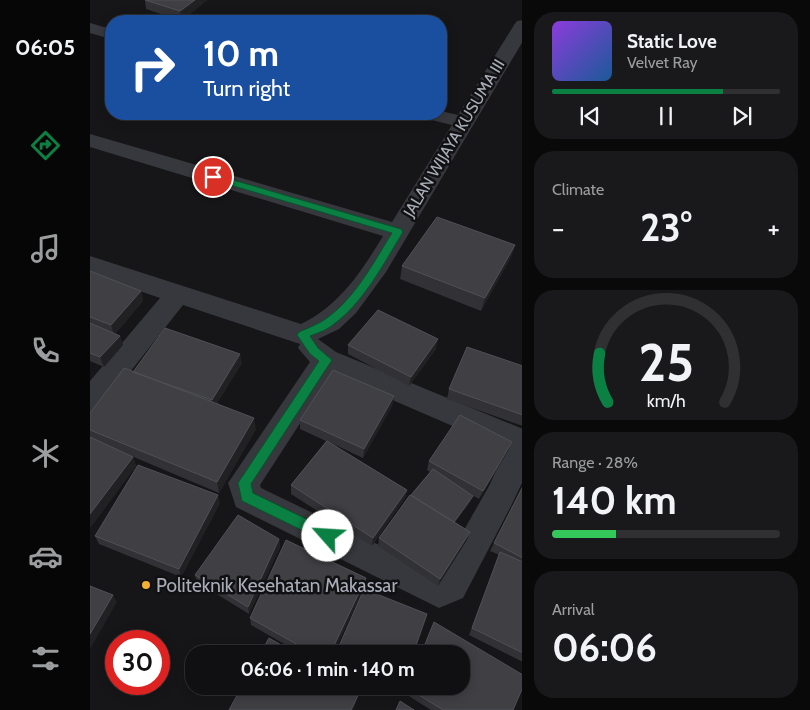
<!DOCTYPE html>
<html lang="en">
<head>
<meta charset="utf-8">
<style>
	body { margin:0; font-family:Cabin,sans-serif; background:#19191b; color:#f1f3f6; height:100vh; display:flex; flex-direction:column; font-size:19px; white-space:nowrap }
	* { box-sizing:border-box; margin:0 }
	p { font-size:16px; color:#9c9d9f }
	.icon { flex:none; width:28px; height:28px; fill:none; stroke:currentColor; stroke-width:2; stroke-linecap:round; stroke-linejoin:round }
	.map { position:relative; flex:1; overflow:hidden }
	.details { display:flex; flex-direction:column; gap:12px; padding:12px; background:#09090a; width:288px }
	.details>* { flex:none }
	.hud { position:absolute; left:15px; top:15px; width:342px; height:105px; border-radius:20px; box-shadow:0 2px 12px #0003,0 0 0 1px #303032; background:#1a4fa0; color:#fff; overflow:hidden }
	.speed { position:absolute; left:15px; top:630px; display:flex; gap:10px; font-size:25px; font-weight:700; text-align:center }
	.speed>* { display:grid; place-content:center; width:65px; height:65px; border-radius:50%; background:#101012; box-shadow:0 2px 12px #0003,0 0 0 1px #303032; line-height:1 }
	.speed .limit { border:8px solid #d22; background:#fff; color:#111 }
	.pin { position:absolute; display:grid; place-items:center; width:42px; height:42px; color:#fff; margin:-21px; border:2px solid #fff; border-radius:50%; box-shadow:0 1px 5px #0007 }
	.me { position:absolute; width:55px; margin:-28px; rotate:296deg; stroke-linejoin:round; filter:drop-shadow(0 0 4px #0008) }
	.turn { display:flex; align-items:center; gap:18px; height:105px; padding:0 15px; font-size:22px }
	.turn .icon { width:65px; height:65px; stroke-width:2.5 }
	.turn b { display:block; font-size:35px; line-height:42px }
	.big { font-size:38px; font-weight:800; line-height:1.1 }
	.details .tile { flex:1; display:flex; flex-direction:column; justify-content:center; gap:8px; min-width:0; padding:0 18px; border-radius:20px; background:#19191b }
	.details .dial { align-items:center; gap:0 }
	.dial svg { height:130px; overflow:visible; fill:none; stroke:#303032; stroke-width:7; stroke-linecap:round; text-anchor:middle }
	.dial text { fill:#f1f3f6; stroke:none }
	.song { display:flex; align-items:center; gap:15px }
	.cover { width:60px; height:60px; border-radius:8px; background:linear-gradient(135deg,hsl(270 70% 55%),hsl(210 70% 35%)) }
	.played { height:5px; border-radius:2px; background:linear-gradient(90deg,#0b8043 75%,#303032 75%) }
	.keys { display:flex; justify-content:space-around; direction:ltr }
	.heat { display:flex; justify-content:space-between; align-items:center; font-size:28px; direction:ltr }
	.charge { height:8px; border-radius:4px; background:linear-gradient(90deg,#34c759 28%,#303032 0) }
	.trip { position:absolute; left:95px; top:645px; width:285px; height:50px; border-radius:20px; background:#101012; box-shadow:0 2px 12px #0003,0 0 0 1px #303032; font-weight:800; line-height:50px; text-align:center }
	main { display:flex; flex:1; min-height:0 }
	.dock { display:flex; flex-direction:column; width:90px; justify-content:space-around; align-items:center; background:#060607; color:#9c9d9f }
	.dock .icon { width:35px; height:35px }
	.dock .current { color:#0b8043 }
	.dock b { font-size:22px; color:#f1f3f6 }
	.map>svg:first-child { display:block }
	.lines { fill:none; stroke-linecap:round; stroke-linejoin:round }
	.minor { fill:#37383d; fill-rule:evenodd }
	.wall { fill:#323236 }
	.shaded-wall { fill:#212124 }
	.building { fill:#3f3f44; stroke:#4f5156 }
	.route { fill:#0b8043; stroke:#07532c }
	.poi-dot { fill:#f2b134; stroke:#111113; stroke-width:2 }
	.labels { text-anchor:middle; dominant-baseline:central; stroke-width:5; stroke-linejoin:round; paint-order:stroke }
	.street-label { font-size:16px; fill:#a8adb8; stroke:#111113 }
	.near-poi-label { font-size:19px; fill:#a8adb8; stroke:#111113; text-anchor:start }
</style>
</head>
<body>
<main>
<nav class="dock">
<b>06:05</b>
<svg class="icon current" aria-label="directions" viewBox="0 0 24 24"><path d="M12 3l9 9-9 9-9-9zM9 14v-3h6M13 9l2 2-2 2"/></svg>
<svg class="icon" aria-label="music" viewBox="0 0 24 24"><path d="M9 18V5l10-2v13"/><circle cx="6" cy="18" r="3"/><circle cx="16" cy="16" r="3"/></svg>
<svg class="icon" aria-label="phone" viewBox="0 0 24 24"><path d="M5 4h4l2 5-3 2q2 4 5 5l2-3 5 2v4C11 20 4 13 5 4z"/></svg>
<svg class="icon" aria-label="climate" viewBox="0 0 24 24"><path d="M12 3v18M4 7l16 10M4 17L20 7"/></svg>
<svg class="icon" aria-label="car" viewBox="0 0 24 24"><path d="M5 17H2v-5l4-1 3-4h7l3 4 3 1v5h-3M9 17h6M6 11h13"/><circle cx="7" cy="17" r="2"/><circle cx="17" cy="17" r="2"/></svg>
<svg class="icon" aria-label="filters" viewBox="0 0 24 24"><path d="M4 7h16M4 17h16"/><circle cx="9" cy="7" r="2"/><circle cx="15" cy="17" r="2"/></svg>
</nav>
<div class="map">
<svg width="433" height="710" viewBox="0 0 433 710">
	<rect width="100%" height="100%" fill="#161618"/>
	<g class="lines">
		<path class="minor" d="M433,20v21l-137,231 -30,41 -17,16 -21,10 18,13 187,77v52l-12,25 -48,92 -24,10 -203,-101 -8,-24 82,-121 -12,-14 2,-4 -117,-39 -83,105 -10,4v-33l70,-83 -70,-24v-18l211,68c38,-18 61,-53 82,-88l-293,-89v-13l302,88 60,-97 -29,-7 -3,-4h21v-3l17,4 56,-90 3,-4zM242,374l174,75 -17,37 -50,88 -178,-86 -1,-3z
			M0,23l21,6v10l-21,-6z"/>
	</g>
	<path class="wall" d="M55,0h62l-25,21 -36,-12z
		M425,245l-4,12 -30,54 -81,-32 2,-13z
		M0,271l51,20 2,10 -28,33 5,2 3,9 -19,22 -14,-6z
		M258,345l88,4 -27,37 -61,-32z
		M152,363l-25,40 39,26 -37,64 -90,-38 4,2 3,9 -46,62v-115l43,-41z
		M433,366v60l-76,-27 2,-10z
		M304,396l-2,10 -29,52 -34,-16 78,48 -2,8 -33,48 -81,-52v-9l35,-44 -26,-12v-9z
		M422,442l-4,9 -29,48 -9,-5 1,7 -16,21 15,10 -3,8 -29,46 -60,-40 1,-8 32,-43 19,-23 -3,-2 2,-9z
		M433,486v176l-54,-27 30,-80 -9,-4z
		M130,503l-39,74 -82,-33 -4,-8z
		M189,539l1,8 -31,67 -52,-32 -2,-7z
		M276,578l-1,7 -32,69h-31l-51,-29 -1,-7z
		M303,686h9l-1,4z
		M317,686l106,24h-82l-27,-17z"/>
	<path class="shaded-wall" d="M105,0h12l-25,21 -2,-10z
		M425,245l-4,12 -30,54 4,-13z
		M51,291l2,10 -29,34 -3,-10z
		M30,336l3,9 -19,22 -4,-10z
		M348,339l-2,10 -27,37 2,-9z
		M150,354l2,9 -29,46 -1,-9z
		M304,396l-2,10 -29,52 1,-9z
		M164,418l2,11 -37,64 -2,-11z
		M422,442l-4,9 -29,48 4,-8z
		M43,457l3,9 -46,62v-14z
		M317,490l-2,8 -33,48 1,-8z
		M128,495l2,8 -39,74 -2,-8z
		M383,496l-2,5 -20,27 2,-5z
		M380,532l-3,8 -29,46 2,-7z
		M189,539l1,8 -31,67 -1,-7z
		M276,578l-1,7 -32,69h-3z
		M23,595l4,7 -27,47v-15z
		M271,689l-2,7 -6,14h-2z"/>
	<path class="building" d="M55,0h50l-15,11z
		M347,217l78,28 -30,53 -83,-32z
		M0,271l51,20 -30,34 -21,-8z
		M288,310l60,29 -27,38 -63,-32z
		M0,323l30,13 -20,21 -10,-4z
		M75,328l75,26 -28,46 -79,-28z
		M377,347l56,19v49l-74,-26z
		M34,368l130,50 -37,64 -127,-52v-17z
		M243,370l61,26 -30,53 -64,-29z
		M370,415l52,27 -29,49 -54,-30z
		M0,437l43,20 -43,57z
		M237,441l80,49 -34,48 -82,-53z
		M48,465l80,30 -39,74 -84,-33z
		M343,469l40,27 -19,26 -43,-27z
		M433,486v72l-29,-15z
		M320,495l60,37 -30,47 -61,-41z
		M148,515l41,24 -31,68 -53,-32z
		M196,540l80,38 -36,76h-16l-64,-36z
		M410,552l23,10v91l-51,-25z
		M0,586l23,9 -23,39z
		M274,589l63,25 -14,40h-76l-1,-1z
		M344,622l89,53v12l-10,23h-70l-37,-23 1,-1h54v-32h-40z
		M179,638l28,16h-37z
		M152,686h114l5,3 -10,21h-122z
		M310,701l14,9h-18z"/>
	<path class="route" d="M120,175h6l185,54 2,3c-19,31 -39,70 -69,92 -7,6 -16,9 -24,12l8,12 14,12 -81,124 2,9 80,39 2,4 -2,5 -5,2 -86,-42 -4,-18 81,-122 -9,-7 -13,-19 2,-3c9,-4 20,-8 28,-14 28,-20 47,-56 65,-85l-182,-54z"/>
	<circle class="poi-dot" cx="56" cy="585" r="5"/>
	<g class="labels">
		<g class="street-label">
			<text transform="translate(364 138) rotate(-59)">JALAN WIJAYA KUSUMA III</text>
		</g>
		<g class="near-poi-label">
			<text x="66" y="585">Politeknik Kesehatan Makassar</text>
		</g>
	</g>
</svg>
<div class="speed"><div class="limit">30</div></div>
<div class="pin" style="left:123px;top:177px;background:#d93025"><svg class="icon" aria-label="arrive" viewBox="0 0 24 24"><path d="M6 21V4h12l-3 4 3 4H6"/></svg></div>
<svg class="me" style="left:238px;top:536px" viewBox="-20 -20 40 40"><circle r="19" fill="#fff"/><path d="M0-13L10 11 0 6-10 11z" fill="#0b8043"/></svg>
<div class="trip">06:06 · 1 min · 140 m</div>
<div class="hud">
<div class="turn"><svg class="icon" aria-label="right" viewBox="0 0 24 24"><path d="M7 20v-9h11M14 6l5 5-5 5"/></svg><div><b>10 m</b>Turn right</div></div>
</div>
</div>
<section class="details">
<div class="tile">
<div class="song"><i class="cover"></i><div><b>Static Love</b><p>Velvet Ray</p></div></div>
<div class="played"></div>
<div class="keys"><svg class="icon" aria-label="previous" viewBox="0 0 24 24"><path d="M18 5L8 12l10 7zM5 5v14"/></svg><svg class="icon" aria-label="pause" viewBox="0 0 24 24"><path d="M8 5v14M16 5v14"/></svg><svg class="icon" aria-label="next" viewBox="0 0 24 24"><path d="M6 5l10 7-10 7zM19 5v14"/></svg></div>
</div>
<div class="tile"><p>Climate</p>
<div class="heat"><a>−</a><b class="big">23°</b><a>+</a></div>
</div>
<div class="tile dial"><svg viewBox="0 0 100 80">
<path d="M14 69A42 42 0 1 1 86 69"/>
<path d="M14 69A42 42 0 0 1 9 39" stroke="#0b8043"/>
<text x="50" y="56" font-size="32" font-weight="700">25</text>
<text x="50" y="72" font-size="11">km/h</text>
</svg></div>
<div class="tile"><p>Range · 28%</p><b class="big">140 km</b><div class="charge"></div></div>
<div class="tile"><p>Arrival</p><b class="big">06:06</b></div>
</section>
</main>
</body>
</html>
